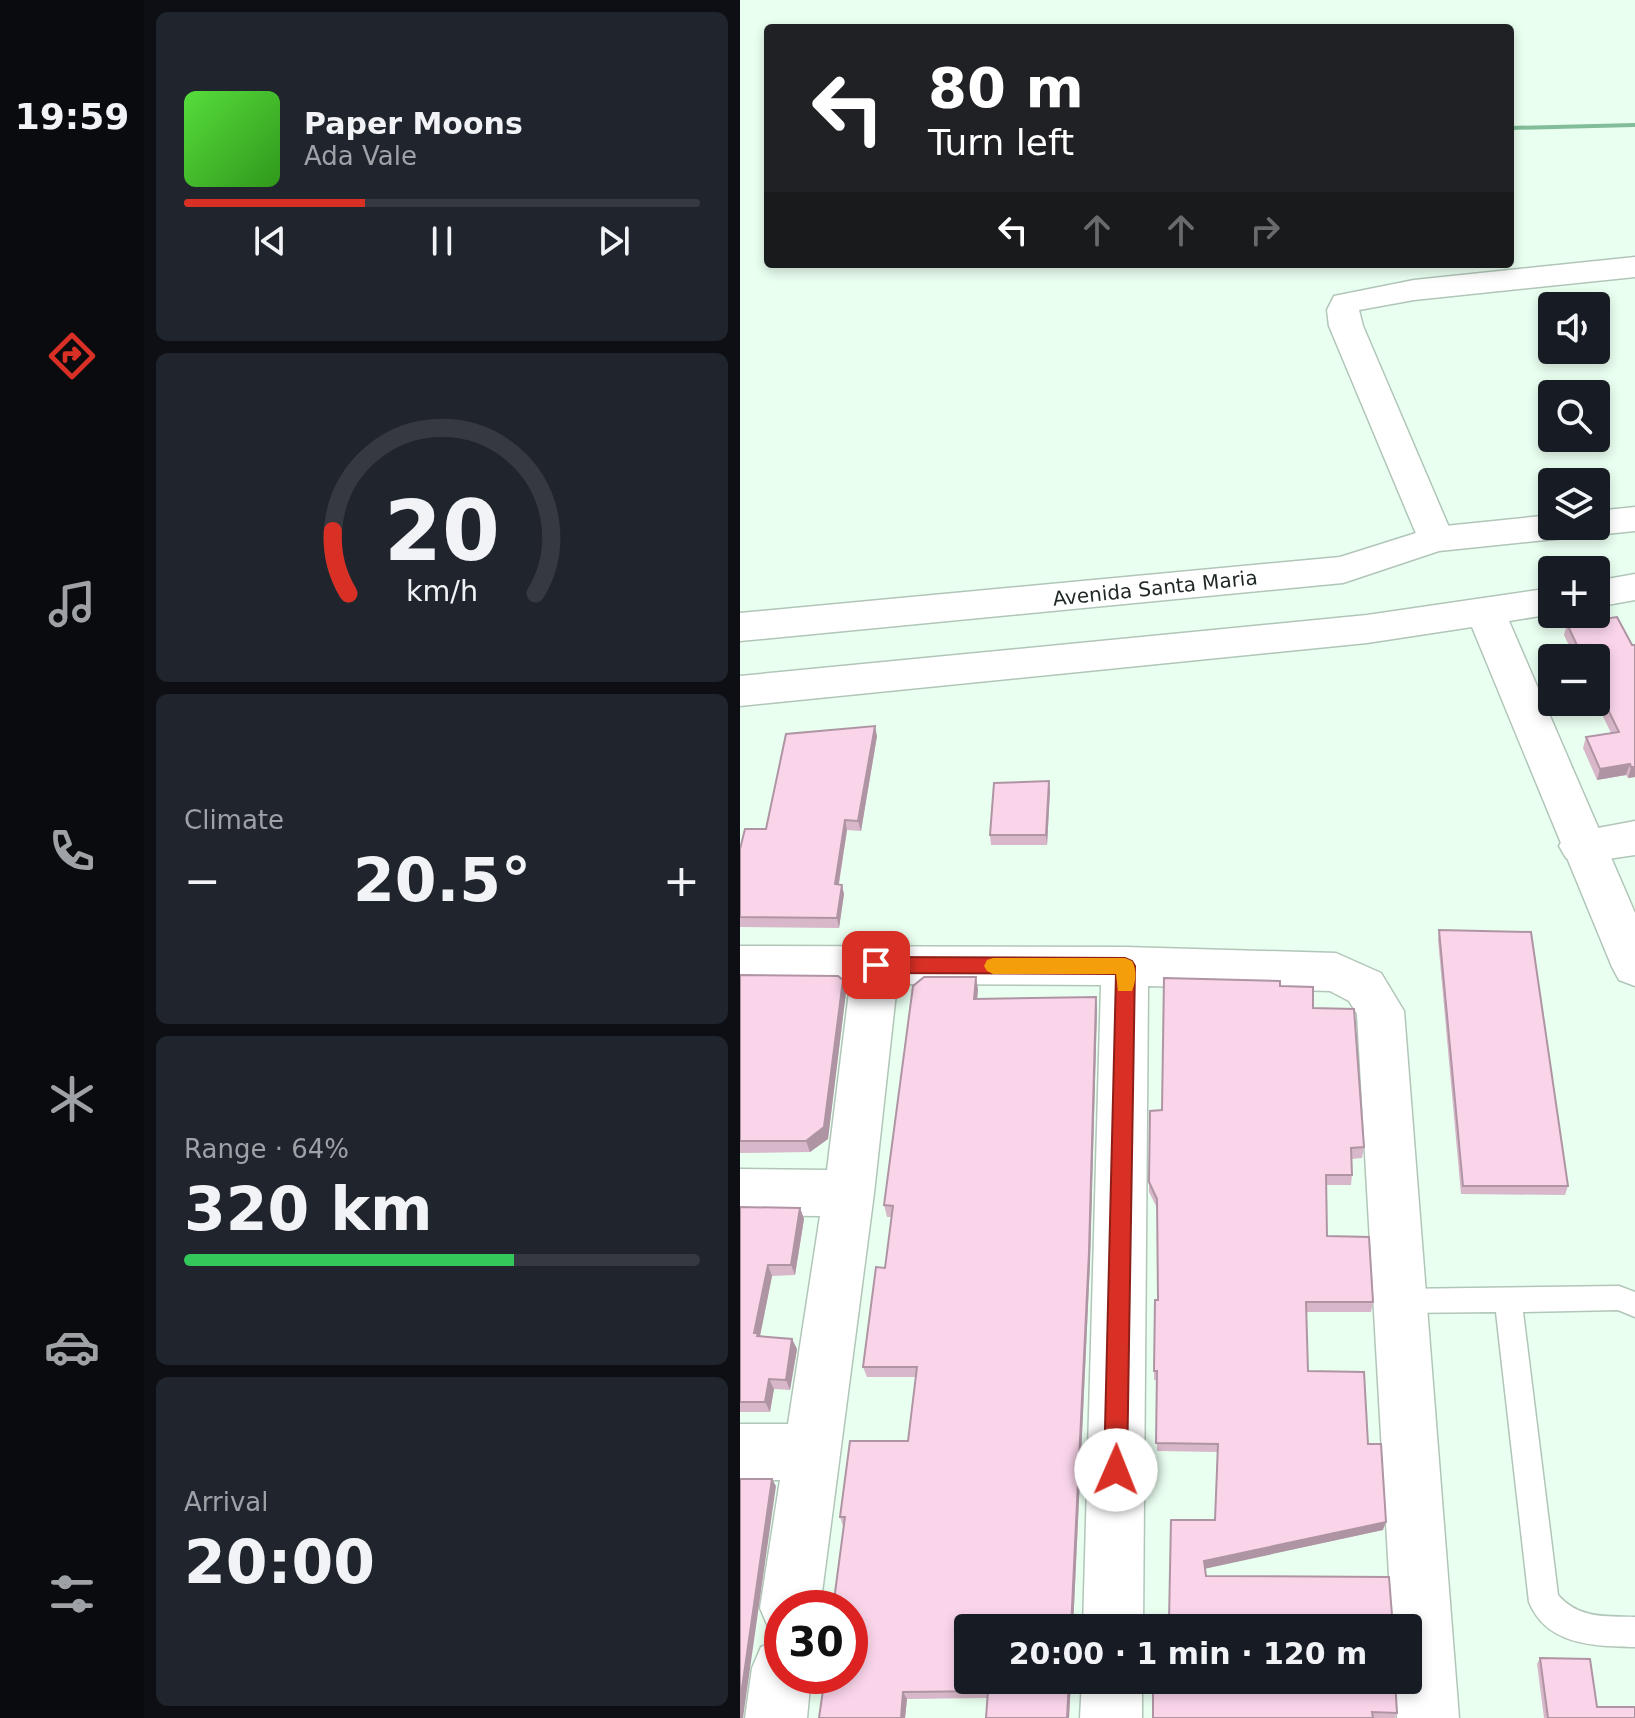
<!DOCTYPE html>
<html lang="en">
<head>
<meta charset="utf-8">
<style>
	body { margin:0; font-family:"DejaVu Sans",sans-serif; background:#20242c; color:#f1f3f6; height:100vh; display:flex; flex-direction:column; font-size:30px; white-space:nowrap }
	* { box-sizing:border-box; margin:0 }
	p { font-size:26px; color:#9ea1a6 }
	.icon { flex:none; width:44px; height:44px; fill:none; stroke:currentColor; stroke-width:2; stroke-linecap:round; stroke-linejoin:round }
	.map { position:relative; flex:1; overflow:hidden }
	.side { display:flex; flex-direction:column; gap:12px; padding:12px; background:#0d0f14; width:596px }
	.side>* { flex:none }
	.banner { position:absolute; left:24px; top:24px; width:750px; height:244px; border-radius:8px; box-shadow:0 4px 12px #0003; background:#202124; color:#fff; overflow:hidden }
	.tools { position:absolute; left:798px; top:292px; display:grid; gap:16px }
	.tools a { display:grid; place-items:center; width:72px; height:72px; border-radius:8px; background:#171b24; box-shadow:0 4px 12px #0003; font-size:40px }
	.speed { position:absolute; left:24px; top:1590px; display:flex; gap:16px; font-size:40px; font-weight:700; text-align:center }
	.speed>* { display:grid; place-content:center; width:104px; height:104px; border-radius:50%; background:#171b24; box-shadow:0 4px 12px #0003; line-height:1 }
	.speed .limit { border:12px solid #d22; background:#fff; color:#111 }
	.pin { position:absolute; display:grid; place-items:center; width:68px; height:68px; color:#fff; margin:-34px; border-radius:16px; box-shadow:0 4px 12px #0006 }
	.me { position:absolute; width:88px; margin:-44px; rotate:1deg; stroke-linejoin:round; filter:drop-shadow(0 0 6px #0008) }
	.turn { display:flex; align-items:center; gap:28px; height:168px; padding:0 32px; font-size:36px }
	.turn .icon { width:104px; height:104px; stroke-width:2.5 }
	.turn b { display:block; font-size:56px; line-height:68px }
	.lanes { display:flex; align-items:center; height:76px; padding:0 32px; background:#0003; justify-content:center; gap:40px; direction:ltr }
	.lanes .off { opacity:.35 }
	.big { font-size:60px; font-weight:700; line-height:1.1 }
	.side .card { flex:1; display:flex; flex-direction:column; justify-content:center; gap:12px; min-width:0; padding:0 28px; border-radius:12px; background:#20242c }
	.side .dial { align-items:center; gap:0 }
	.dial svg { height:208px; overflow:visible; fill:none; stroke:#363941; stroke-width:7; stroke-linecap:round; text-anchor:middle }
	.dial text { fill:#f1f3f6; stroke:none }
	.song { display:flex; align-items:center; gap:24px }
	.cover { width:96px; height:96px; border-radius:12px; background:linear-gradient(135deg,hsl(110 70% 55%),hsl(110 70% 35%)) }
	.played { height:8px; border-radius:4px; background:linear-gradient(90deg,#d93025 35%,#363941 35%) }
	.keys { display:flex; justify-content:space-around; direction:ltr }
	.heat { display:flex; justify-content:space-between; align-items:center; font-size:44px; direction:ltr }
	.charge { height:12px; border-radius:6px; background:linear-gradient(90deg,#34c759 64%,#363941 0) }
	.trip { position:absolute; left:214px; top:1614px; width:468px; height:80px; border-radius:8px; background:#171b24; box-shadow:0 4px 12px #0003; font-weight:700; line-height:80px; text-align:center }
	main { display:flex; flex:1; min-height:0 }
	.menu { display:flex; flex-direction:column; width:144px; justify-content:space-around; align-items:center; background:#090b0e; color:#9ea1a6 }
	.menu .icon { width:56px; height:56px }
	.menu .current { color:#d93025 }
	.menu b { font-size:36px; color:#f1f3f6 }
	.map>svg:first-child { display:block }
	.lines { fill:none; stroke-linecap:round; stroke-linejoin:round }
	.stream { fill:#82bd99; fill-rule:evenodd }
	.lane-casing { stroke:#b1c6b8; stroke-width:3 }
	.street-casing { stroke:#b1c6b8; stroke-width:3 }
	.secondary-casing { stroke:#b1c6b8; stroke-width:3 }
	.path { stroke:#89988e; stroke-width:5; stroke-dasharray:7 4; stroke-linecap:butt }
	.lane { fill:#fff; fill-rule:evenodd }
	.street { fill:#fff; fill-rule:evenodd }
	.secondary { fill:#fff; fill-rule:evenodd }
	.wall { fill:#d7b7c9 }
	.shaded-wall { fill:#af95a4 }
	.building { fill:#fad5ea; stroke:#af95a4; stroke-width:2 }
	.route { fill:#d93025; stroke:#8d1f18; stroke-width:2 }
	.slow { fill:#f59e0b }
	.labels { text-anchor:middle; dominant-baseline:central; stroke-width:7; stroke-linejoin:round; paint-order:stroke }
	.street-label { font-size:20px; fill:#1f2722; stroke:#fff }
</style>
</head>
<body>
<main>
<nav class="menu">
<b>19:59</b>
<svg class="icon current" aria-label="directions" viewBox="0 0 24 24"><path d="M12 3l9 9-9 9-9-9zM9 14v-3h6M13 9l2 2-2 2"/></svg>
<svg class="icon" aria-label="music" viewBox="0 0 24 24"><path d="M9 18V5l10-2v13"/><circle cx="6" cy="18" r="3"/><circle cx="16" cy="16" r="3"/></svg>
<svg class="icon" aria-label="phone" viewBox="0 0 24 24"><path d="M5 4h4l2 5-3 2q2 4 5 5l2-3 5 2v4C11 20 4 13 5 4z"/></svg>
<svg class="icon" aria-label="climate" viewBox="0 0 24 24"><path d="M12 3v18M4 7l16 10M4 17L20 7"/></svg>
<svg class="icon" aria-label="car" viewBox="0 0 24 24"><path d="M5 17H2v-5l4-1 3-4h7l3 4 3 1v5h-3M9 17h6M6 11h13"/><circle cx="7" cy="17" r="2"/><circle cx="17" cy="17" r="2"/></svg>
<svg class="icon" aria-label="filters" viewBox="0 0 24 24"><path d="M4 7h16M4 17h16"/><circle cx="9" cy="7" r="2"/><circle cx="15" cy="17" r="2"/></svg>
</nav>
<section class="side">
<div class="card">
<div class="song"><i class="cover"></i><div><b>Paper Moons</b><p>Ada Vale</p></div></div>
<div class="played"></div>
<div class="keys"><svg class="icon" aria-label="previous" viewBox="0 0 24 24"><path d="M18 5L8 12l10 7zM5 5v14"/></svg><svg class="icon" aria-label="pause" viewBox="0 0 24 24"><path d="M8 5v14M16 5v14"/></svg><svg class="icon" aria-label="next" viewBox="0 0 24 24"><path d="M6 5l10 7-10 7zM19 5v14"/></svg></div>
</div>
<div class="card dial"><svg viewBox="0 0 100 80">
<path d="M14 69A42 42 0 1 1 86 69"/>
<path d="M14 69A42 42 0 0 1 8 45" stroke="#d93025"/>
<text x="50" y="56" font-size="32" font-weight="700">20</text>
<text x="50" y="72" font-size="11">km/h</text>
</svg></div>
<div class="card"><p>Climate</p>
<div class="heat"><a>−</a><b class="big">20.5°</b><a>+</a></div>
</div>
<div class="card"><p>Range · 64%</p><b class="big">320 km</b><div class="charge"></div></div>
<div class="card"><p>Arrival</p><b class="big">20:00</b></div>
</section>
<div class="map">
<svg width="895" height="1718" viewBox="0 0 895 1718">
	<rect width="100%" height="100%" fill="#e9fff0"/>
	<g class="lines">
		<path class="stream" d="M895,123v4l-125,3v-4z"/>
		<defs>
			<path id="lane" d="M879,1286l16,6v25l-17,-7 -95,2 35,283c21,24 47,21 77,22v30c-40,-1 -88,-1 -106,-45l-33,-290 -97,1 -9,-3 -4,-9 4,-9 9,-3z"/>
			<path id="street" d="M895,257v20l-221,23 -55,10 4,16 91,213 -6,9 -13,3 -13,-3 -93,-222 -2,-16 7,-14 80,-16z
				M895,821v34l-54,8 -15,-5 -7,-12 7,-12z
				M0,946l385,1 211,6 45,20 23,38 55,707h-62l-2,-38h13v-52h-16l-35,-614 -8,-13 -19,-10 -182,-5 -5,642h-60l18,-643 -204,-1 -23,209 -54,415h-38v26l-13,-5 -9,-21 20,-128h-40v-56h48l32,-208 -80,-1v-46l87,1 23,-186h-110z
				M42,1638v38h29l-4,42h-62l7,-50 9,-21z
				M342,1680h60v38h-62z"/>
			<path id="secondary" d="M895,507v24l-39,4 -15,-6 -3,6 -13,3 -126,13 -96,32 -603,58v-28l600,-56 95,-30 117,-12v11h44v-15z
				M895,574v26l-39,7v-26z
				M812,588l1,26 -44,7 126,292v73l-16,-6 -7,-13 -140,-340 -105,16 -627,63v-30l627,-61z"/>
		</defs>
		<use href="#lane" class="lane-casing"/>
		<use href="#street" class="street-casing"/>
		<use href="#secondary" class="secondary-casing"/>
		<path class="path" d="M809,568l41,-7"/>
		<use href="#lane" class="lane"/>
		<use href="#street" class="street"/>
		<use href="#secondary" class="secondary"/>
	</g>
	<path class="wall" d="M827,624l65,21h3v132l-7,1 -2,-3 -29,5 -14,-32 3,-11 25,-4 -15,-31v-44h-21l-11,-23z
		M137,736l-16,95 -14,-1 -8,54 5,10 -5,34 -99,-1v-78l26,-20z
		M309,781l1,10 -3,54h-56l-1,-10z
		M699,930l129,256 -3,9 -104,-1 -23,-254z
		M0,975l106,17 -18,147 -18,13 -70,1z
		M540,986l33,22 51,139 -2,11 -11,1 1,16 -1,10h-25l1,51 46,66 -2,10h-65l2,59 60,73 15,86 -178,38 -36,53 46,-101 3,-68 -61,-1v-71h-3v-9l4,-71 -1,-92 -8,-16 1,-81 12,-1z
		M238,989l-1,10 120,10 -7,254 -17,365h-105l103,52 -2,38h-83l1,-20 -80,1 -2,19 -65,-201 68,-76 8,-64h-49l-4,-10 22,-99 7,-51h-5l-3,-12z
		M0,1207l60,1 4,11 -9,56 -23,1 -12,60 32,3 5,10 -7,41 -16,-1 -4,23h-30z
		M800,1658l57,49 38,11h-91l-7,-54z
		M413,1680l244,33 -2,5h-242z"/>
	<path class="shaded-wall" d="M135,726l2,10 -16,95 -3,-10z
		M890,764l-4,11 -29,5 3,-11z
		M891,767h4v10l-7,1z
		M309,781l1,10 -3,54 -1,-10z
		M105,820l2,10 -10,64 -2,-10z
		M102,885l2,9 -5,34 -2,-10z
		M236,977l2,12 -2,22 -2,-12z
		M103,980l3,12 -18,147 -18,13 -4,-11z
		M356,997l1,12 -7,254 -17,365h-2z
		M60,1208l4,11 -9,56 -4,-10z
		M28,1265l4,11 -12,60 3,7 -9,-10z
		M52,1339l5,10 -7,41 -4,-10z
		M29,1379l5,10 -4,23 -5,-10z
		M32,1479l4,7 -33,232h-3v-16z
		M646,1522l-3,8 -179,39v-8z
		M329,1680h2l-2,38h-2z
		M163,1692l4,7 -2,19h-4z"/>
	<path class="building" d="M877,617l15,28h3v122h-4l-1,-3 -30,5 -14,-32 33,-5 -23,-47v-27h-13l-16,-34z
		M135,726l-17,95 -13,-1 -10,64 7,1 -5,33 -97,-1v-68l5,-20h21l20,-95z
		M309,781l-3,54h-56l4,-52z
		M699,930l92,2 37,254h-105z
		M0,975l98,1 5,4 -19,147 -18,14h-66z
		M184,977h52l-2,22 122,-2 -7,255 -18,376h-103v52h101l-2,38h-81l2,-27 -85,1 -2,26h-82l6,-42h25v-68h-17l12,-91h-5l10,-76h58l9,-74h-54l13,-100 9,1 8,-62 -9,-1 29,-219z
		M424,978l116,3v5l33,1v21l41,1 10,138 -13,1 1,27h-26l1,61 42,1 4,65h-67l2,69 56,1 4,72h13l5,78 -182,39 2,15 183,1 4,51h-239v-6l15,-1 2,-101h44l3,-76 -62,-1 1,-72h-3l1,-71h3l-1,-101 -8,-17 1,-71 12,-1z
		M0,1207l60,1 -9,57h-23l-14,68h4l-1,3 35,3 -6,41 -17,-1 -4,23h-25z
		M0,1479h32l-32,223z
		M800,1658l50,1 7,48h38v11h-87z
		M413,1680h242l2,33 -25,-1 1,6h-220z"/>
	<path class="route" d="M136,957l249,1 7,3 3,5 -8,504 -3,9 -8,3 -9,-3 -3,-9 12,-496 -240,-1 -7,-2 -3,-6 3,-5z"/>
	<path class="slow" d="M253,958h132l7,3c5,8 4,21 0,30h-14l-2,-17h-123l-6,-3 -3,-5 3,-6z"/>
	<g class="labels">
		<g class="street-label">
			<text transform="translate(415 588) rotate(-6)">Avenida Santa Maria</text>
		</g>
	</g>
</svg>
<div class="tools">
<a><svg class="icon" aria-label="sound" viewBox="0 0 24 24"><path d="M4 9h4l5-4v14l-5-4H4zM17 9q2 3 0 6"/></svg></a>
<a><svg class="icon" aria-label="search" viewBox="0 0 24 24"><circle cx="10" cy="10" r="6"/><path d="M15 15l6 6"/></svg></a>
<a><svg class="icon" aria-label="layers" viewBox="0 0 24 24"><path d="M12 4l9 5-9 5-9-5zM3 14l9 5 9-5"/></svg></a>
<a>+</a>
<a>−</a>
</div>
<div class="speed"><div class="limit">30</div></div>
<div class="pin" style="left:136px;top:965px;background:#d93025"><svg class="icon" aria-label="arrive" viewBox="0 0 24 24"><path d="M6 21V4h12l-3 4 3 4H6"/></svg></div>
<svg class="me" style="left:376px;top:1470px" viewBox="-20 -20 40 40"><circle r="19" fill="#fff"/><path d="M0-13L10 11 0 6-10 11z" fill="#d93025"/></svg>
<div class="trip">20:00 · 1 min · 120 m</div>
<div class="banner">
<div class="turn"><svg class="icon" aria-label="left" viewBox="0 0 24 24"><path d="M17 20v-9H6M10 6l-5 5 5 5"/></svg><div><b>80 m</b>Turn left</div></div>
<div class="lanes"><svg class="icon" aria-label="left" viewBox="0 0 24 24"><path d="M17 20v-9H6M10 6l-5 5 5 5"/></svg><svg class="icon off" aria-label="ahead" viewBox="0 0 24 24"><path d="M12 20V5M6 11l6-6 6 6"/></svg><svg class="icon off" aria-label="ahead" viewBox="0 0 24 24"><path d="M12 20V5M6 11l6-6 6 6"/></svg><svg class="icon off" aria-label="right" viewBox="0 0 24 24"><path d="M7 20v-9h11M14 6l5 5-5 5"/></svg></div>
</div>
</div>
</main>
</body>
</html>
